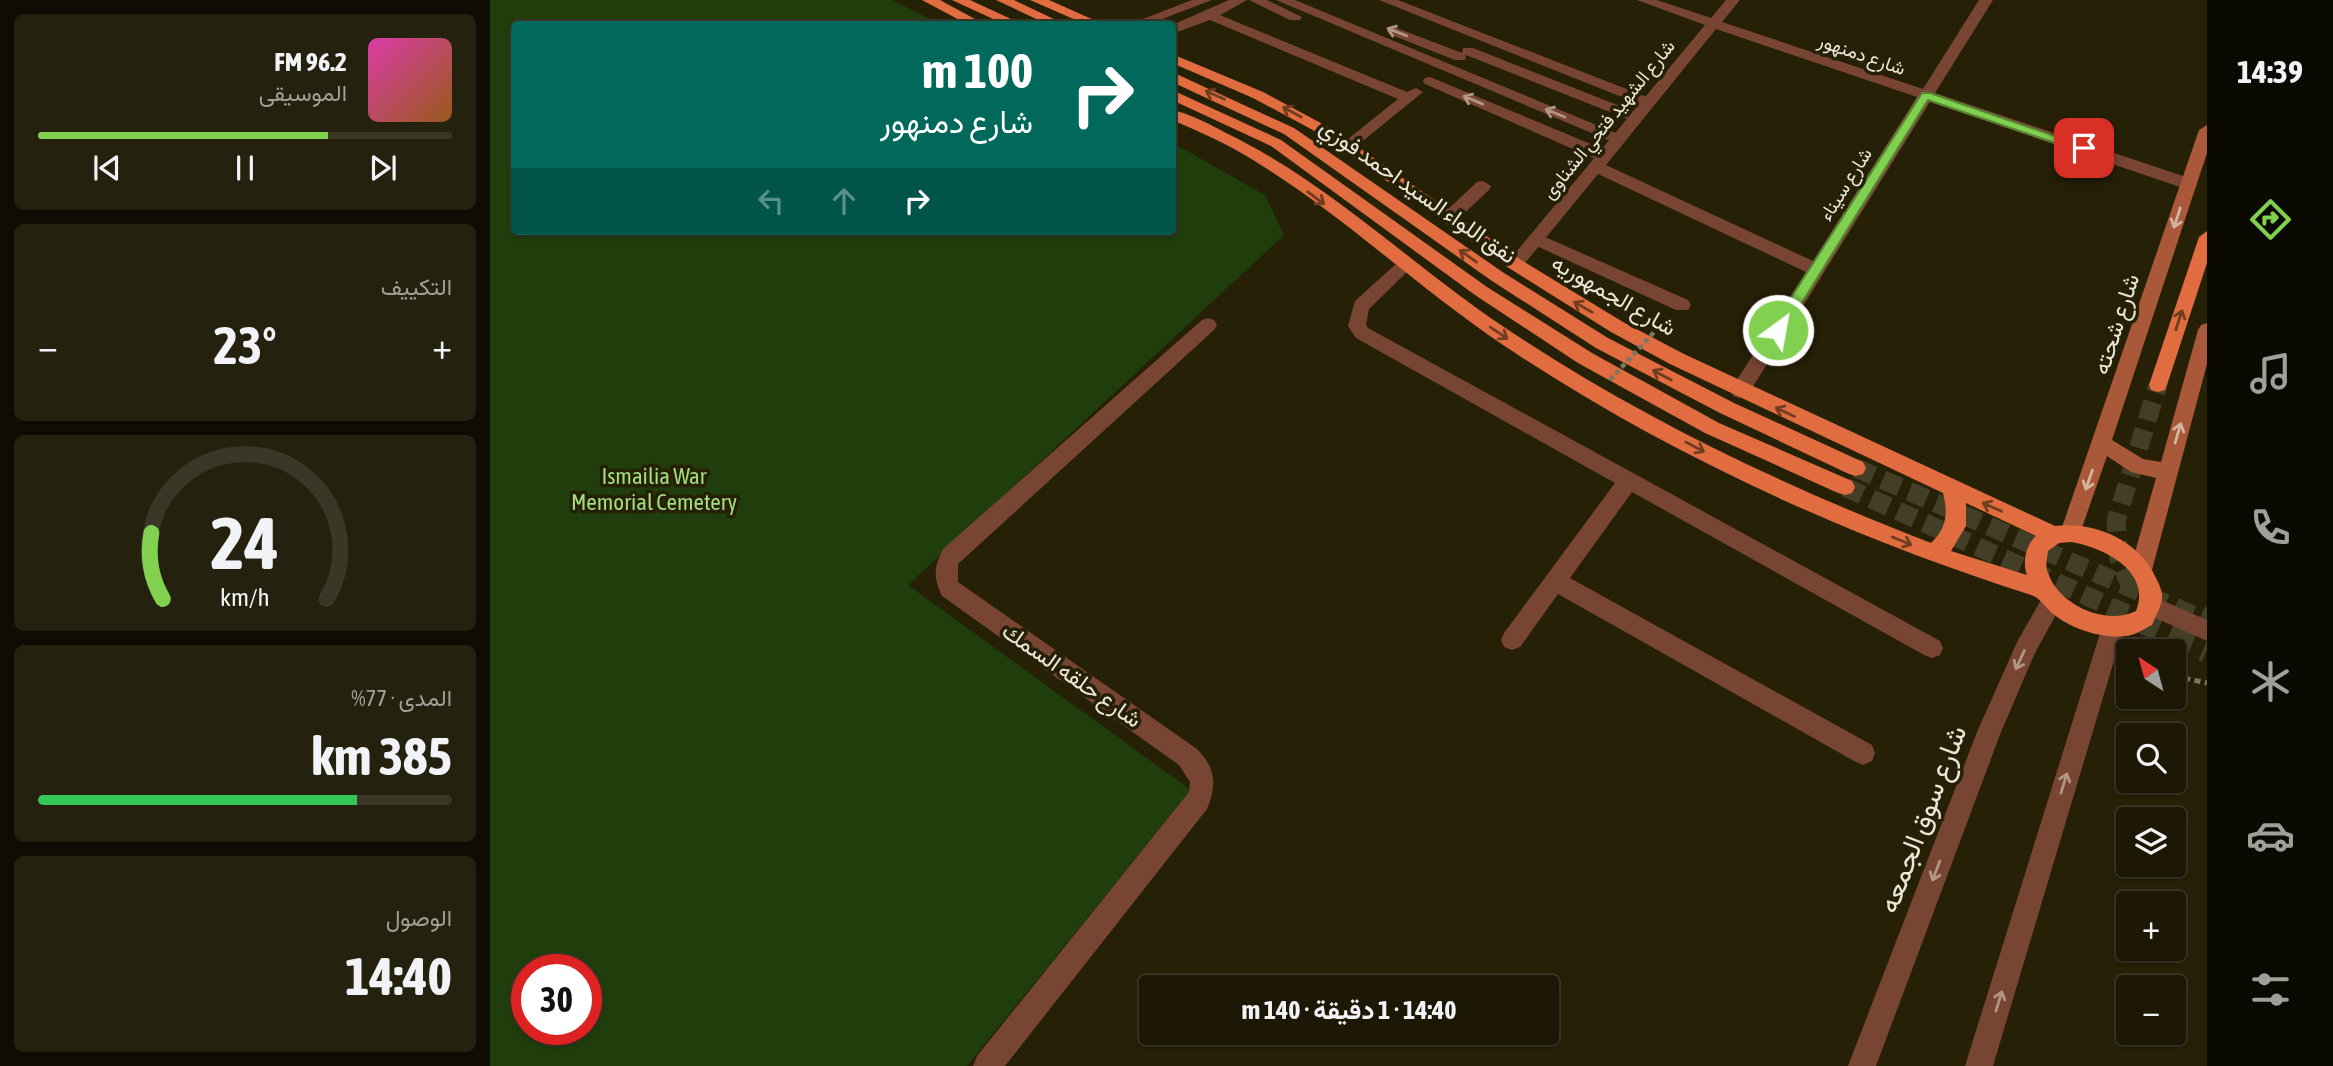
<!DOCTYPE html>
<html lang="ar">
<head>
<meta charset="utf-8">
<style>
	body { margin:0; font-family:"Asap Condensed",Vazirmatn,sans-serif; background:#25210f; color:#f1f3f6; direction:rtl; height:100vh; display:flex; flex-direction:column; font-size:26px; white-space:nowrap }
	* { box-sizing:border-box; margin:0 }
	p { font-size:23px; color:#a0a09a }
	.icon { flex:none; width:38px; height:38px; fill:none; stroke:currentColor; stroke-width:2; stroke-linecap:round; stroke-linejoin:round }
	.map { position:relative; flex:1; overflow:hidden; direction:ltr }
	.panel { display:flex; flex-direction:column; gap:14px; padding:14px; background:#0f0d03; width:490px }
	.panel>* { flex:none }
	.banner { position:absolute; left:21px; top:21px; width:665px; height:214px; border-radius:7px; box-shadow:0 2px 5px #0004,0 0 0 2px #3a3727; direction:rtl; background:#00695c; color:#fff; overflow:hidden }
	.needle { width:46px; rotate:324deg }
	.controls { position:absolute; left:1626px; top:639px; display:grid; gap:14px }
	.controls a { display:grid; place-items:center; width:70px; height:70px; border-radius:7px; background:#1c1805; box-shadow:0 2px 5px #0004,0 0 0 2px #3a3727; font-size:35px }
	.speed { position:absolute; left:21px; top:954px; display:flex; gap:14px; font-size:35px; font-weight:700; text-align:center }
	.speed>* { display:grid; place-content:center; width:91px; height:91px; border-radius:50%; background:#1c1805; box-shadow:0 2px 5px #0004,0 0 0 2px #3a3727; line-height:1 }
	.speed .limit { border:10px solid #d22; background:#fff; color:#111 }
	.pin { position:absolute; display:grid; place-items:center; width:60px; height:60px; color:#fff; margin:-30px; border-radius:14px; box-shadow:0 4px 10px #0006 }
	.me { position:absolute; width:77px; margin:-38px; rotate:32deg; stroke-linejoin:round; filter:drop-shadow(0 0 5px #0008) }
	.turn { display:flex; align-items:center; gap:24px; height:147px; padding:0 28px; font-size:32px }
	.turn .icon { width:91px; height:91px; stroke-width:2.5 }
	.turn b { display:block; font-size:49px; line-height:60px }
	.lanes { display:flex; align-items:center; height:66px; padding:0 28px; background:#0003; justify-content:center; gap:35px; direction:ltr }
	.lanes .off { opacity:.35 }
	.big { font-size:52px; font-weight:700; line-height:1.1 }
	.panel .tile { flex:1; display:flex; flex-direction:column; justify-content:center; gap:10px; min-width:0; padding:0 24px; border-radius:10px; background:#25210f }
	.panel .dial { align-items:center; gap:0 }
	.dial svg { height:182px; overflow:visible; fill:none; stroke:#3a3727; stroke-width:7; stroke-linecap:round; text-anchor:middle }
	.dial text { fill:#f1f3f6; stroke:none }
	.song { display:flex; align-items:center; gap:21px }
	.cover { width:84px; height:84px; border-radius:10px; background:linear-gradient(135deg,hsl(320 70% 55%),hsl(30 70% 35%)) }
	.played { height:7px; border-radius:4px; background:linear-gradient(90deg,#81d050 70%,#3a3727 70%) }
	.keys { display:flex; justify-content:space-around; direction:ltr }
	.heat { display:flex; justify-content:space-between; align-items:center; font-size:38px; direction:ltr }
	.charge { height:10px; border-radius:5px; background:linear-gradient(90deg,#34c759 77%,#3a3727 0) }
	.trip { position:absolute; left:649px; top:975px; width:420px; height:70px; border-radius:7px; background:#1c1805; box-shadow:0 2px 5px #0004,0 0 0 2px #3a3727; font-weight:700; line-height:70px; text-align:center; direction:rtl }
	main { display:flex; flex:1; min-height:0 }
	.dock { display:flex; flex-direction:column; width:126px; justify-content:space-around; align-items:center; background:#0b0a02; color:#a0a09a }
	.dock .icon { width:49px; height:49px }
	.dock .current { color:#81d050 }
	.dock b { font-size:32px; color:#f1f3f6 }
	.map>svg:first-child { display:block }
	.green { fill:#1f3e0b; fill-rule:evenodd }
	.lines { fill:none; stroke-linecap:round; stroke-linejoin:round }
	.trunk-tunnel-far1 { stroke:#433e26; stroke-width:19; stroke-dasharray:19 10; stroke-linecap:butt }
	.trunk-tunnel { stroke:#433e26; stroke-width:25; stroke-dasharray:25 12; stroke-linecap:butt }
	.path { stroke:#7c7763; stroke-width:5; stroke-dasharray:6 4.5; stroke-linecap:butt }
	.service { fill:#784533; fill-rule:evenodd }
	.minor { fill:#784533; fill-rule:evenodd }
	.secondary { fill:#a9583a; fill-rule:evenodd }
	.trunk { fill:#e06c40; fill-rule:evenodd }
	.path-bridge { stroke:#7c7763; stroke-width:4.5; stroke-dasharray:5 3.5; stroke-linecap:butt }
	.oneway { stroke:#b19686 }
	.oneway2 { stroke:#703e1e }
	.oneway3 { stroke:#d3b5a1 }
	.route { fill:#81d050; stroke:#548734; stroke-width:2 }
	.labels { text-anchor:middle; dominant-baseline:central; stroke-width:7; stroke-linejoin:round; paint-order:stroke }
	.far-street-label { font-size:19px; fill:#eae7d8; stroke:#262007 }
	.street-label { font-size:23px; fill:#eae7d8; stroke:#262007 }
	.park-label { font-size:23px; fill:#9fdd7f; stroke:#262007 }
	.near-street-label { font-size:28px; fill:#eae7d8; stroke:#262007 }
</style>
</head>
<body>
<main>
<nav class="dock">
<b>14:39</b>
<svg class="icon current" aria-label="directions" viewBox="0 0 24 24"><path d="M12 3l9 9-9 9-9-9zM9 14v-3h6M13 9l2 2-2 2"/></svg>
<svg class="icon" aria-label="music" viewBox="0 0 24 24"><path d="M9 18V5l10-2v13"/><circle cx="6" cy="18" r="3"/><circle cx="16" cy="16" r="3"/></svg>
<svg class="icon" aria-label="phone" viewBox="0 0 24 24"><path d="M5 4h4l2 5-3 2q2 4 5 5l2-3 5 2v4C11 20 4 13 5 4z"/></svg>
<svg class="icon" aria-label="climate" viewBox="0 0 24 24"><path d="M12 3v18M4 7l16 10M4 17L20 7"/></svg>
<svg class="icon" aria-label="car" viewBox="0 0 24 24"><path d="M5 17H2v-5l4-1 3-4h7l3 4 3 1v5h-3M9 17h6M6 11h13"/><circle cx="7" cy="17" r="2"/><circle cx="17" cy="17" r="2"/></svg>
<svg class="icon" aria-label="filters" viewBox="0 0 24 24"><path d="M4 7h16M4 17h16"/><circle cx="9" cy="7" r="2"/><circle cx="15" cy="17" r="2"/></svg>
</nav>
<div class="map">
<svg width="1717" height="1066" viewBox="0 0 1717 1066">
	<rect width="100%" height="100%" fill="#262007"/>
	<path class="green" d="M0,0h402l48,24h-426v207h658l1,-88 92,52 19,40 -376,350 283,205 -224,276h-477zM37,970h59v59h-59z"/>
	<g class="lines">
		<path class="trunk-tunnel-far1" d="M1366,468l348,152
			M1355,487l295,133
			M1641,587l-12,-28 -3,-38 42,-136"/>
		<path class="trunk-tunnel" d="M1646,618l71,32
			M1710,618l7,3"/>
		<path class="path" d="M1684,676l33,7"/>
		<path class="service" d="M759,0h18l35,17 -2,3h-10z
			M786,0h19l328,136 3,3 -3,3h-10z
			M889,0h19l254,99 2,3 -7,4 -5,-1z
			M720,11l197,81 9,-4 7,4 -70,57h-10l-3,-3 3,-3 55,-44 -193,-81v-6z
			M904,27l68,26 1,-5h10l167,66 3,3 -3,3h-10l-164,-65 -1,5h-10l-66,-26 -2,-3z
			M940,77l180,75 2,4 -2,4h-12l-173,-76 -2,-3 2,-3z
			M993,181l8,5 -2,4 -33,31h-12l-2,-4 2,-4 33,-31z
			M1046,233l152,67 3,5 -3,5h-12l-146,-67 -2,-4z
			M915,259l9,6 -45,44 -3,16 2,3 572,313 3,7 -3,7 -8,3 -8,-3 -292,-163 -62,86 302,167 3,8 -3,8 -9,4 -9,-4 -296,-167 -38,53 -8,3 -8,-3 -3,-7 3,-7 111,-150 -259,-145 -8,-12 7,-25 44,-40z
			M1660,595l57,25v21l-65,-29 -3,-7 3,-7z"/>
		<path class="minor" d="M702,0h20l-63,24h-19z
			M739,0h18l-32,18 -43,16v-9z
			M1147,0h20l54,18 15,-18h14l-18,22 201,67 56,-89h14l-58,93 260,87 2,4 -2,4h-12l-253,-86 -183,294 -7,2 -7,-2 -2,-5 2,-5 73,-114 -208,-98 -77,94h-12l-3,-4 199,-239zM1226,29l201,68 -104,164 -207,-96z
			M718,318l6,2 3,5 -3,5 -256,234v18l239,167c19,19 20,36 10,60l-202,257h-32l4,-10 212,-264 1,-10 -11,-17 -237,-169c-9,-19 -8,-29 1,-47l259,-229z
			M1563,590l8,3 3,7 -29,53 -34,79 -125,334h-28l129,-334 41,-92 27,-47z
			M1623,617l8,3 3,7 -131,439h-28l137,-439 3,-7z"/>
		<path class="secondary" d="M1717,125v28l-95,287 31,19 18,3 37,-132 3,-5 6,-2v41l-55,206 -3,7 -8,2 -8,-2 -3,-7 26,-92 -25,-6 -24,-16 -29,83 -7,3 -7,-3 -4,-6 139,-403z"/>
		<path class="trunk" d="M432,0h18l44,24h-17z
			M462,0h18l52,24h-18z
			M506,0h18l46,22 -2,2h-11z
			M540,0h19l54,24h-18z
			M682,54l91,38 69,37 189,131 102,62 61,32 371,172c40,-5 84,14 101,52 3,6 7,14 6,21 -1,8 -7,18 -10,26 -8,4 -17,10 -26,11 -24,3 -55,-7 -74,-23 -7,-6 -12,-15 -21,-18 -185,-59 -365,-141 -528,-250 -86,-58 -161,-131 -250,-185 -25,-16 -53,-28 -81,-40v-10c19,4 37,14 54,23 106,51 191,138 290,202 129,85 270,152 415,208 16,-15 17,-30 12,-50l-273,-129 -59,-32 -102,-64 -187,-133 -69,-37 -81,-35zM1476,503l70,33c-10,8 -14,27 -9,39l-76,-24 15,-25zM1581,542c32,5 81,29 65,69 -30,15 -77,-6 -88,-38 -3,-6 -1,-14 0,-22l11,-8z
			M682,72l122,56 210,145 104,65 126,65 129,59 3,6 -3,6 -7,2 -7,-2 -129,-61 -124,-65 -104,-67 -208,-147 -112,-52z
			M682,90l109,50 206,147 105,66 127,70 133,58 3,6 -3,6 -7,2 -7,-2 -133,-60 -127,-70 -103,-68 -204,-149 -99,-46z
			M1717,231v32l-40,122 -2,5 -7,2 -7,-2 -2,-5 50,-148z"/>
		<path class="path-bridge" d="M1120,380l47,-51"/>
	</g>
	<defs><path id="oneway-shaft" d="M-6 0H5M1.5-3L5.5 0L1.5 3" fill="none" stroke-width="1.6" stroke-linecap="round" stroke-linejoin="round" transform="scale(1.75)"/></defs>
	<g class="oneway">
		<use href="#oneway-shaft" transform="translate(907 32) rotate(-159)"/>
		<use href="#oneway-shaft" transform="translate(983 100) rotate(-157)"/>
		<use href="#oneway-shaft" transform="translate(1065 113) rotate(-158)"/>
		<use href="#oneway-shaft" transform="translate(1530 660) rotate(115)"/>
		<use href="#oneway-shaft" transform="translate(1574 783) rotate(-73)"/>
		<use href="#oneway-shaft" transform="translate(1446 871) rotate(111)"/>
		<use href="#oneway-shaft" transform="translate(1509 1001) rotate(-73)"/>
	</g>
	<g class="oneway2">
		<use href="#oneway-shaft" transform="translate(725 95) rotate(-156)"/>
		<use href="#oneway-shaft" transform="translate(802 112) rotate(-151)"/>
		<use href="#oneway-shaft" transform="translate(826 198) rotate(37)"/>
		<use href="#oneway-shaft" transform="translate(978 256) rotate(-145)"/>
		<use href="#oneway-shaft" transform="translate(1093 307) rotate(-150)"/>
		<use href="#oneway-shaft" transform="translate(1689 320) rotate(-72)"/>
		<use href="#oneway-shaft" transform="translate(1009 333) rotate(34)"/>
		<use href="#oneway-shaft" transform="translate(1172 375) rotate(-152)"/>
		<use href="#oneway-shaft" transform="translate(1295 412) rotate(-155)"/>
		<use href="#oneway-shaft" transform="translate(1205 447) rotate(28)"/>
		<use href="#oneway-shaft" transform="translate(1502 507) rotate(-156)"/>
		<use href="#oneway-shaft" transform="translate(1412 541) rotate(22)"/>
	</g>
	<g class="oneway3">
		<use href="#oneway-shaft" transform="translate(1687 218) rotate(108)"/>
		<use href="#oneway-shaft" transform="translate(1688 433) rotate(-74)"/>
		<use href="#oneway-shaft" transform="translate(1599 480) rotate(109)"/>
	</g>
	<path class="route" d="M1432,93h8l159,55 -5,4 -5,-1 -151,-51 -145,233h-10v-7z"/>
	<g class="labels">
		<g class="far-street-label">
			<text transform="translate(1372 54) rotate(19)">شارع دمنهور</text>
			<text transform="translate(1118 119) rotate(-51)">شارع الشهيد فتحي الشناوى</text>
			<text transform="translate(1355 184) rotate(-58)">شارع سيناء</text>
		</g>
		<g class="street-label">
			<text transform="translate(928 191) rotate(35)">نفق اللواء السيد احمد فوزي</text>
			<text transform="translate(1124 295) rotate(30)">شارع الجمهوريه</text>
			<text transform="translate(1626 324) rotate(-72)">شارع شحته</text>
			<text transform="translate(582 675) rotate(35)">شارع حلقه السمك</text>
		</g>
		<g class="park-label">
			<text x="164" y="476">Ismailia War<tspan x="164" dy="26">Memorial Cemetery</tspan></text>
		</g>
		<g class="near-street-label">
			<text transform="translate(1432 819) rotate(-69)">شارع سوق الجمعه</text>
		</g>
	</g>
</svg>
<div class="controls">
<a><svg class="needle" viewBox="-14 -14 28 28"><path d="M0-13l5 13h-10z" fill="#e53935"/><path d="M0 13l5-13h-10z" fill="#a0a09a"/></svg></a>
<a><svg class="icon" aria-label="search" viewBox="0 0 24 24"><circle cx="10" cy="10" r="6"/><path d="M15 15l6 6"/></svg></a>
<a><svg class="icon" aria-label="layers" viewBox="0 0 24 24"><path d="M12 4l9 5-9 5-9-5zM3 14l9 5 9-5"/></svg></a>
<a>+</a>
<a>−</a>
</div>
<div class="speed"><div class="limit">30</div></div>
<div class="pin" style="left:1594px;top:148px;background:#d93025"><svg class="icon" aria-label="arrive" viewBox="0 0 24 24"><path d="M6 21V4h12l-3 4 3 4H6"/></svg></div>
<svg class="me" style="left:1288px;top:330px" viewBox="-20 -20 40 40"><circle r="17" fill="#81d050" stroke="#fff" stroke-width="3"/><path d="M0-11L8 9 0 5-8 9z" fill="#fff"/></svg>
<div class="trip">14:40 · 1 دقيقة · 140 m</div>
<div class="banner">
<div class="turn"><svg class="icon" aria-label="right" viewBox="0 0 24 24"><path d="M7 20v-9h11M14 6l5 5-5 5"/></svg><div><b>100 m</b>شارع دمنهور</div></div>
<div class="lanes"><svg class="icon off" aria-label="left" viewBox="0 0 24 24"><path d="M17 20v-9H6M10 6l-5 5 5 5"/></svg><svg class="icon off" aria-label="ahead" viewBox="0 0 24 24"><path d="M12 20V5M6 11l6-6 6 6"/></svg><svg class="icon" aria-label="right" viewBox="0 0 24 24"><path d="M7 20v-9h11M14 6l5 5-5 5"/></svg></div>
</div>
</div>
<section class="panel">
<div class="tile">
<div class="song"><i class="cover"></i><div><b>96.2 FM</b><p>الموسيقى</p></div></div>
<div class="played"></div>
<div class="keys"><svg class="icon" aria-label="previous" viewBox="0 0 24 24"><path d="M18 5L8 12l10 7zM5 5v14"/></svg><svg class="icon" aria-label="pause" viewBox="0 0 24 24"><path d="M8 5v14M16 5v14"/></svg><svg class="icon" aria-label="next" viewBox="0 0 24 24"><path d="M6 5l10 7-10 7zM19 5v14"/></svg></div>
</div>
<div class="tile"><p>التكييف</p>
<div class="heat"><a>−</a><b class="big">23°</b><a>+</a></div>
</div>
<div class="tile dial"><svg viewBox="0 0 100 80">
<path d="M14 69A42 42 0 1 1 86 69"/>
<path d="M14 69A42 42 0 0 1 9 40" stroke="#81d050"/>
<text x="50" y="56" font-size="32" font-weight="700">24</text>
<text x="50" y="72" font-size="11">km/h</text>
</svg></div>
<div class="tile"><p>المدى · 77%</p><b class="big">385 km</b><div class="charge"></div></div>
<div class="tile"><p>الوصول</p><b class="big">14:40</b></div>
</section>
</main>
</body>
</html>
